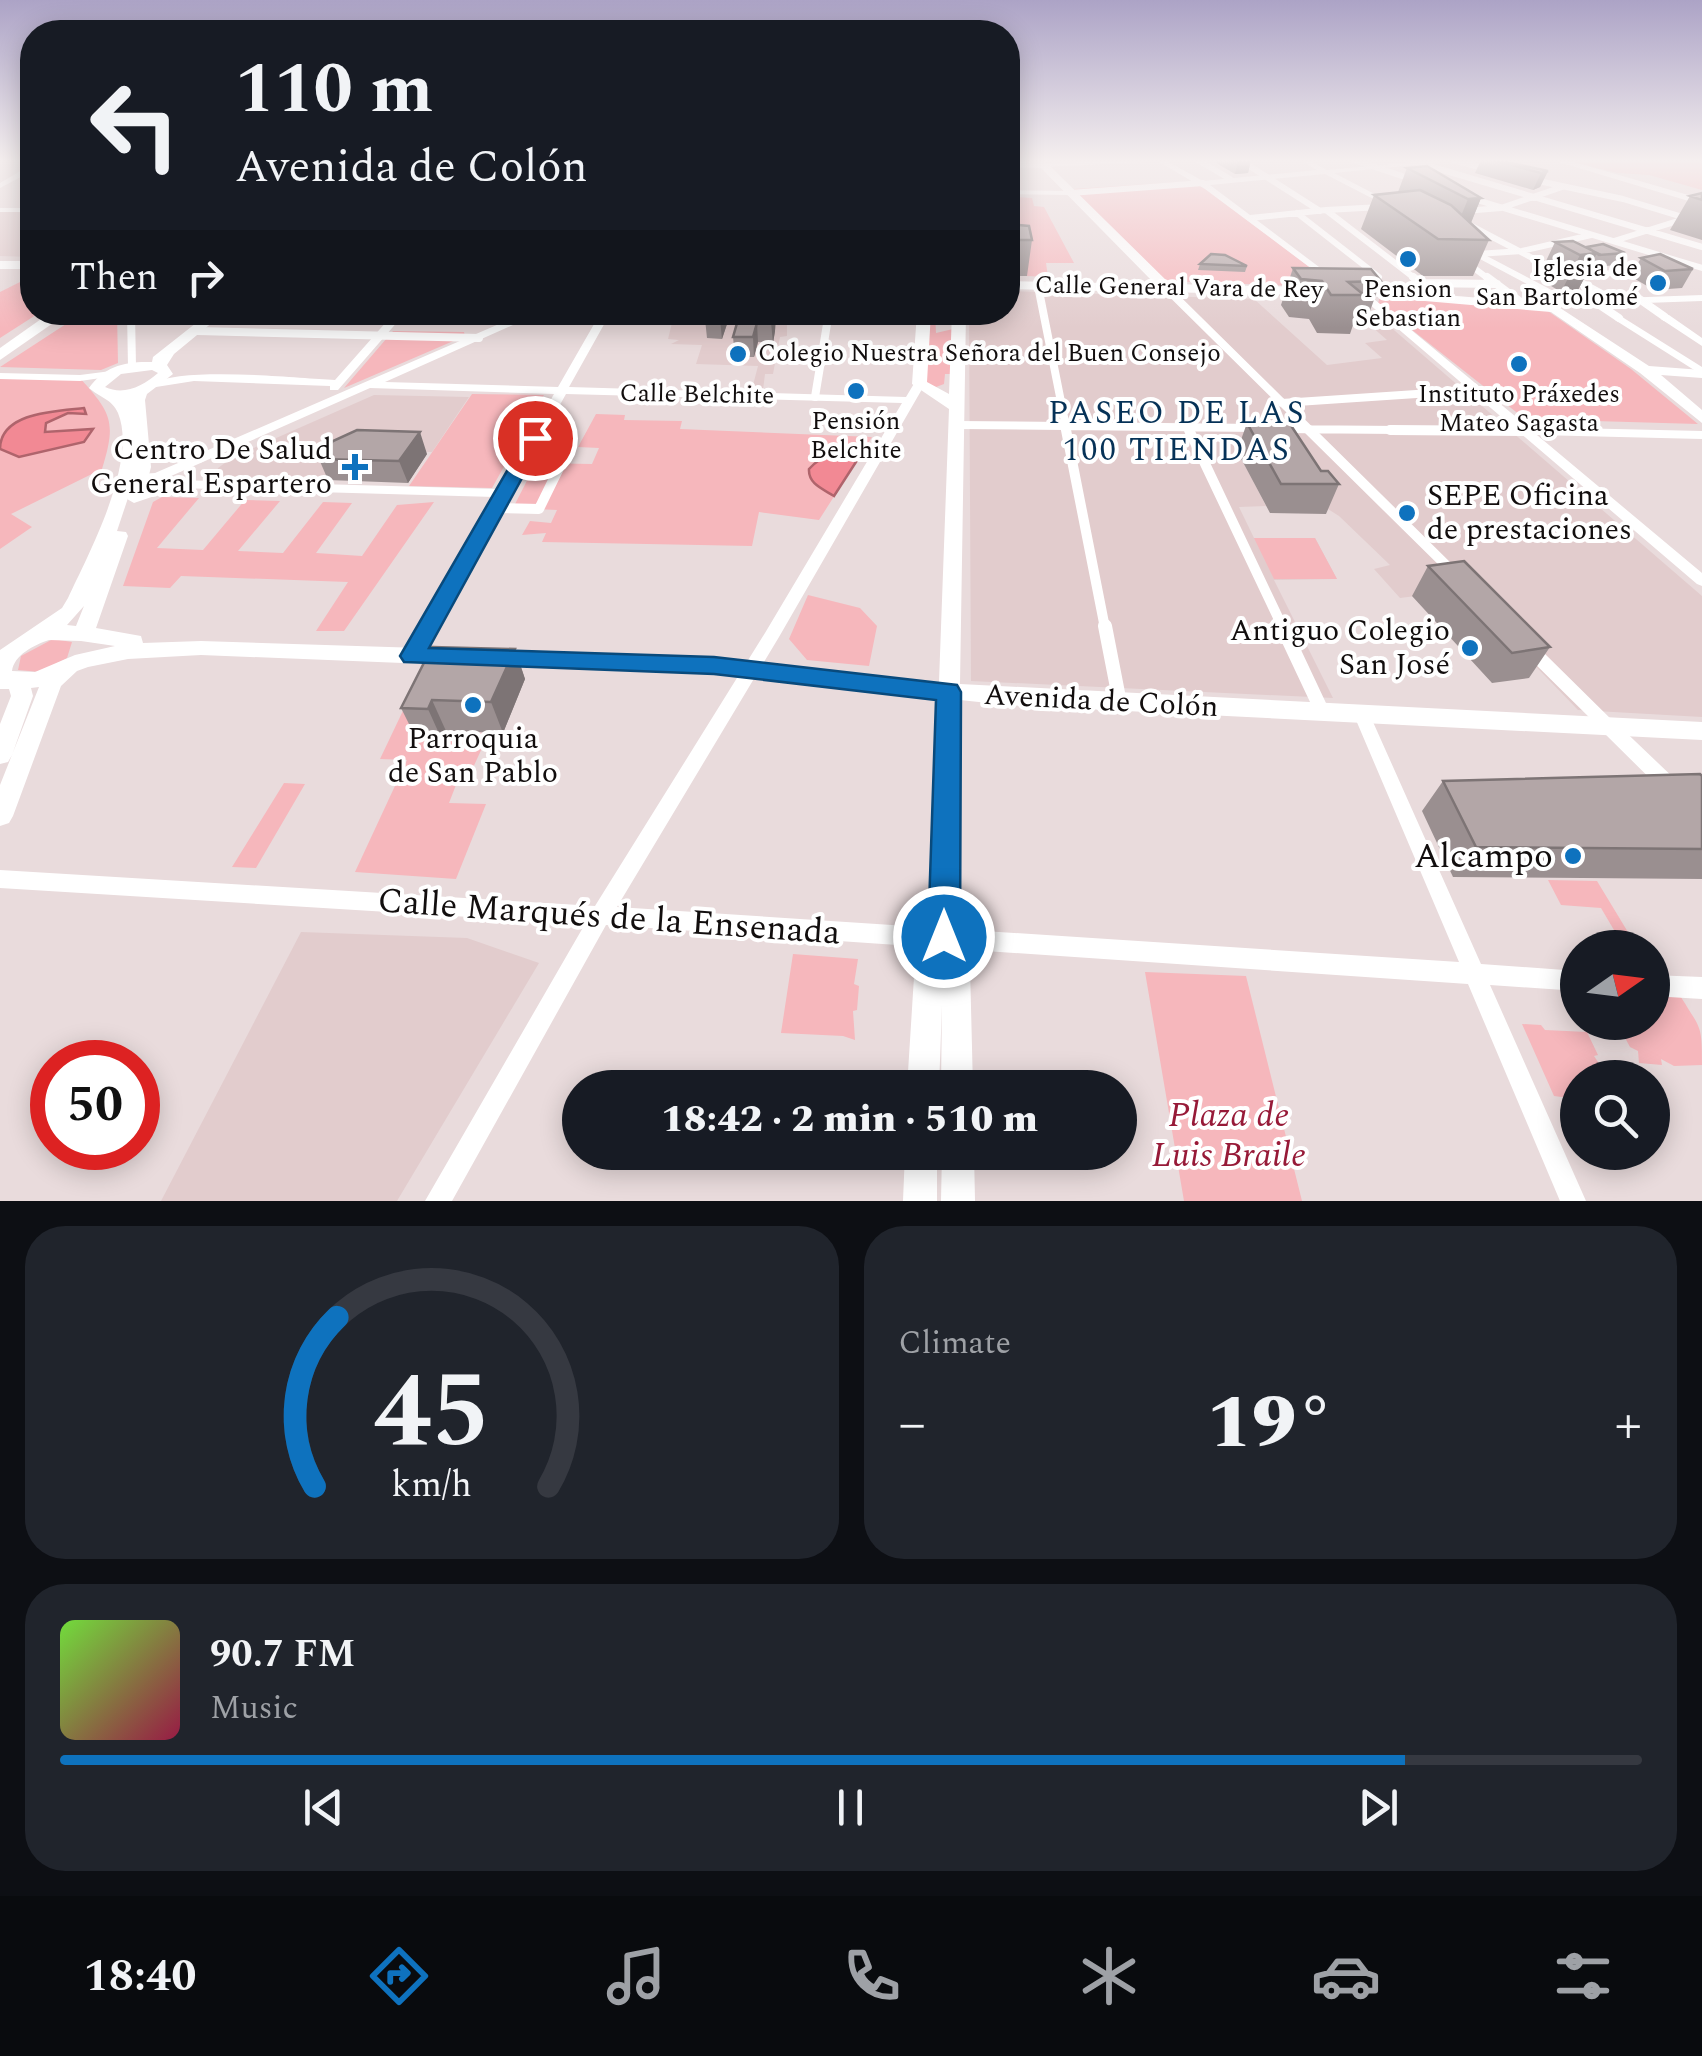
<!DOCTYPE html>
<html lang="en">
<head>
<meta charset="utf-8">
<style>
	body { margin:0; font-family:Spectral,serif; background:#20242c; color:#f1f3f6; height:100vh; display:flex; flex-direction:column; font-size:38px; white-space:nowrap }
	* { box-sizing:border-box; margin:0 }
	p { font-size:32px; color:#9ea1a6 }
	.icon { flex:none; width:55px; height:55px; fill:none; stroke:currentColor; stroke-width:2; stroke-linecap:round; stroke-linejoin:round }
	.map { position:relative; height:1201px; overflow:hidden }
	.panel { display:flex; flex-direction:column; gap:25px; padding:25px; background:#0d0f14; flex:1 }
	.panel>* { flex:none }
	.guide { position:absolute; left:20px; top:20px; width:1000px; height:305px; border-radius:40px; box-shadow:0 5px 25px #0003; background:#171b24; color:#f1f3f6; overflow:hidden }
	.needle { width:65px; rotate:76deg }
	.tools { position:absolute; left:1560px; top:930px; display:grid; gap:20px }
	.tools a { display:grid; place-items:center; width:110px; height:110px; border-radius:50%; background:#171b24; box-shadow:0 5px 25px #0003; font-size:50px }
	.speed { position:absolute; left:30px; top:1040px; display:flex; gap:20px; font-size:50px; font-weight:700; text-align:center }
	.speed>* { display:grid; place-content:center; width:130px; height:130px; border-radius:50%; background:#171b24; box-shadow:0 5px 25px #0003; line-height:1 }
	.speed .limit { border:15px solid #d22; background:#fff; color:#111 }
	.pin { position:absolute; display:grid; place-items:center; width:85px; height:85px; color:#fff; margin:-42px; border:5px solid #fff; border-radius:50%; box-shadow:0 2px 10px #0007 }
	.me { position:absolute; width:110px; margin:-55px; rotate:0deg; stroke-linejoin:round; filter:drop-shadow(0 0 8px #0008) }
	.turn { display:flex; align-items:center; gap:35px; height:210px; padding:0 50px; font-size:45px }
	.turn .icon { width:130px; height:130px; stroke-width:2.5 }
	.turn b { display:block; font-size:70px; line-height:85px }
	.then { display:flex; align-items:center; height:95px; padding:0 50px; background:#0003; gap:20px; font-size:38px }
	.big { font-size:75px; font-weight:800; line-height:1.1 }
	.panel .card { flex:1; display:flex; flex-direction:column; justify-content:center; gap:15px; min-width:0; padding:0 35px; border-radius:40px; background:#20242c }
	.panel .dial { align-items:center; gap:0 }
	.dial svg { height:260px; overflow:visible; fill:none; stroke:#363941; stroke-width:7; stroke-linecap:round; text-anchor:middle }
	.dial text { fill:#f1f3f6; stroke:none }
	.song { display:flex; align-items:center; gap:30px }
	.cover { width:120px; height:120px; border-radius:15px; background:linear-gradient(135deg,hsl(100 70% 55%),hsl(340 70% 35%)) }
	.played { height:10px; border-radius:5px; background:linear-gradient(90deg,#0e72be 85%,#363941 85%) }
	.keys { display:flex; justify-content:space-around; direction:ltr }
	.heat { display:flex; justify-content:space-between; align-items:center; font-size:55px; direction:ltr }
	.panel .tiles { flex:1; display:grid; gap:25px; grid-template-columns:1fr 1fr }
	.card:last-child { grid-column:span 2 }
	.trip { position:absolute; left:562px; top:1070px; width:575px; height:100px; border-radius:50px; background:#171b24; box-shadow:0 5px 25px #0003; font-weight:800; line-height:100px; text-align:center }
	.dock { display:flex; height:160px; justify-content:space-around; align-items:center; background:#090b0e; color:#9ea1a6 }
	.dock .icon { width:70px; height:70px }
	.dock .on { color:#0e72be }
	.dock b { font-size:45px; color:#f1f3f6 }
	.map>svg:first-child { display:block }
	.built { fill:#e2cccd }
	.green { fill:#f6b7bc }
	.water { fill:#f28994; stroke:#af646c; stroke-width:2.5 }
	.lines { fill:none; stroke-linecap:round; stroke-linejoin:round }
	.pedestrian-far3 { stroke:#fff; stroke-width:6 }
	.pedestrian-far2 { stroke:#fff; stroke-width:8 }
	.pedestrian-far1 { stroke:#fff; stroke-width:10 }
	.pedestrian { stroke:#fff; stroke-width:14 }
	.minor { fill:#fff; fill-rule:evenodd }
	.secondary { fill:#fff; fill-rule:evenodd }
	.primary { fill:#fff; fill-rule:evenodd }
	.wall { fill:#9a8f90 }
	.shaded-wall { fill:#7d7475 }
	.building { fill:#b3a6a7; stroke:#7d7475; stroke-width:2.5 }
	.route { fill:#0e72be; stroke:#094a7c; stroke-width:2.5 }
	.poi-dot { fill:#0e72be; stroke:#fff; stroke-width:4 }
	.labels { text-anchor:middle; dominant-baseline:central; stroke-width:8; stroke-linejoin:round; paint-order:stroke }
	.far-poi-label { font-size:25px; fill:#120e0e; stroke:#fff }
	.far-street-label { font-size:25px; fill:#120e0e; stroke:#fff }
	.poi-label { font-size:30px; fill:#120e0e; stroke:#fff; text-anchor:end }
	.street-label { font-size:30px; fill:#120e0e; stroke:#fff }
	.neighbourhood-label { font-size:32px; letter-spacing:2.5px; fill:#063257; stroke:#fff }
	.near-poi-label { font-size:35px; fill:#120e0e; stroke:#fff; text-anchor:end }
	.near-street-label { font-size:35px; fill:#120e0e; stroke:#fff }
	.near-park-label { font-size:35px; font-style:italic; fill:#971a38; stroke:#fff }
</style>
</head>
<body>
<div class="map">
<svg width="1702" height="1201" viewBox="0 0 1702 1201">
	<rect width="100%" height="100%" fill="#e9dbdc"/>
	<path class="built" d="M32,211v46l-32,-1v-44z
		M1008,291l246,8 73,66 55,-7 -17,-15 22,-3 -24,-21 17,-1 322,278v121l-124,-7 -116,-120 -62,8 -26,-29 16,-4 -51,-49 -101,-64 28,54 -27,1 15,31h61l22,41 -63,1 59,118 -362,-17 -2,-368 39,-1z
		M694,312l93,1v23l-7,1 -7,37h-8l-2,16 -11,-1 6,-23 -62,-2 6,-19 -31,-1 8,-4 -11,-1 6,-24z
		M374,395l95,2 -37,55 -86,-2 -27,33 -103,-5 2,-10 15,-11z
		M301,932l166,6 72,25 -142,238h-236z"/>
	<path class="green" d="M1563,160h139v30l-53,-15 -31,-2z
		M1195,181l116,87h-4l15,19 -156,-6 -93,-92z
		M1014,197l18,1 2,8 10,1 30,56h-28l2,14 -21,-1 -3,-15h-16v-55h7z
		M32,276v36l7,1 -39,25v-46z
		M1380,297l165,12 86,60 67,55 -173,-5 -147,-116z
		M83,313h34l1,50 -17,7 -101,-3z
		M935,313l1,20 17,-4 -2,45h-6l-1,10 -8,3 -11,-4 5,-67z
		M393,331l71,1 1,4 -121,52z
		M0,376l80,2c31,35 37,43 22,91l-91,45 21,13 -32,22z
		M472,394l72,1 -52,93 -83,-2z
		M596,414l29,1 -1,5 58,1 -2,8 192,8 -53,83 -60,-8 -7,34 -210,-4 4,-9 -24,2 8,-14 21,2 6,-13 -44,-2 23,-45 56,1 7,-16 -21,-1z
		M162,497l37,1 -42,50 46,2 42,-50 35,1 -42,50 45,2 40,-51 29,1 -36,50 46,3 35,-51 37,-3 -90,129h-28l32,-49 -167,-6 -11,12 -47,-2 30,-84z
		M1254,538h61l22,41h-63z
		M808,595l52,13 17,18 -8,40 -62,-6 -18,-21z
		M53,639l19,3 -5,16 -27,14 -22,-2 3,-14z
		M429,656l17,75 43,2 -18,39h-10l-12,31 37,1 -30,75 -101,-7 52,-112 -27,-1z
		M284,783l21,1 -49,84 -24,-1z
		M1548,880l49,1 40,66h-13l-23,-39 -40,-3z
		M793,954l65,5 -4,25 5,2 -2,24 -4,1 2,29 -12,-4 -62,-3z
		M1145,972l101,4 56,225h-118z
		M1653,996l28,1c20,33 21,27 21,68l-28,1 -13,-7 1,6 -23,-2 -1,-12 -8,-4 -6,-11h4l-4,-10 -7,-3 35,-1z
		M1522,1024l19,1 4,5 42,2 11,23 -4,1 14,21 -30,1 -1,21 -23,-3z"/>
	<path class="water" d="M84,408l2,6 -18,-1 -22,10 -1,9 48,-3 -9,13 -65,15 -19,-8c0,-37 57,-38 84,-41z
		M865,448l-31,48c-11,-7 -26,-12 -25,-27 13,-15 37,-21 56,-21z"/>
	<g class="lines">
		<path class="pedestrian-far3" d="M1198,160l32,19
			M1240,160l80,51
			M1354,160l48,16
			M1409,160l293,87
			M1453,160l34,9
			M1529,179l94,20 79,24
			M1070,193l133,-10
			M1467,197l235,71
			M1326,210l55,-3
			M1464,211l37,-3 61,-21
			M1297,213l82,64
			M1250,218l76,-8 91,70
			M1462,221l112,59
			M1614,241l70,-22
			M1477,254l45,-3 69,-16
			M1466,262l24,18
			M1571,275l43,-2 32,-7"/>
		<path class="pedestrian-far2" d="M1413,277l18,14
			M1487,277l35,26
			M1570,277l41,22
			M1421,283l76,1
			M1038,286l29,146
			M1166,288l146,144
			M1638,298l27,19
			M1592,300l27,18
			M131,312l1,55
			M197,331l282,7
			M815,397l14,-85
			M1282,403l194,-13
			M958,425l301,3
			M1188,428l2,4
			M1278,429l246,2"/>
		<path class="pedestrian-far1" d="M1066,430l39,198
			M1189,430l94,198
			M1309,430l145,143
			M1390,430l134,1
			M521,463l40,1 -22,45 -43,-1z"/>
		<path class="pedestrian" d="M1105,626l15,77
			M1282,626l40,85
			M1531,650l76,75"/>
		<path class="minor" d="M1037,160h7l2,3 102,-3 -4,2 -100,5z
			M1156,160h9l38,21 114,-11 -17,-10h8l19,10 110,-10h25l-128,13 58,30 1,2 -4,2 -64,-33 -115,11 125,94v4l-3,1 -127,-95z
			M1512,160l3,4 -39,5 -4,-2z
			M29,166h3v5l-32,17v-5z
			M1008,190l62,1 4,2 -4,2 -62,-1z
			M0,208h32v4h-32z
			M1466,245l97,51 2,4 137,-5v6l-142,5 -3,-1 -2,-6 -92,-49 -1,-2z
			M1357,290l11,4 160,133 174,4v8l-165,-4 165,138v13l-5,-2 -335,-286 -8,-3v-4z
			M395,312h11l-68,78h-8v-4l-136,-5 -38,6 -6,-3c34,-18 143,-6 185,-4z
			M527,312h15l-157,70 173,5 43,-75h10l-42,75 337,10 9,-15 4,-1 6,3 -146,253 -162,270 842,55 -106,-249 2,-5 6,-1 6,1 2,5 112,251 97,7v20l-88,-6 96,216h-26l-92,-217 -862,-59 -154,276h-27l160,-277 -585,-36v-18l595,36 170,-273 137,-230 -336,-9 -146,262 -2,4h-12l-2,-4 91,-159 -317,-9 -44,15 -7,-4 2,-3 48,-16 323,9 54,-95 -184,-6 -208,92 -21,2 -6,-4 6,-4 14,-1z
			M1619,315l83,52v8l-87,-55 -1,-2z
			M1661,315h8l33,23v8l-41,-27z
			M111,371l6,3 -2,2 -35,5 -80,-2v-6l80,2z
			M1607,718l6,2 89,85v20l-7,-2 -94,-93 -3,-5 3,-5z
			M1652,975l50,2v22l-50,-3z"/>
		<path class="secondary" d="M1552,160h15l135,39v6z
			M1008,161l39,2 123,121 140,3 6,4 -6,4 -302,-6v-8l147,3 -114,-116 -33,-1z
			M0,261h32v8h-32z
			M1349,287l205,17 95,62 53,4v8l-41,-3 41,35v13l-62,-50 -89,-61 -207,-18v-6z
			M210,312h15l-51,42 -7,11 6,9 -26,20 -2,6 6,67 -7,28 -9,5 -7,-2 -11,33 9,1 2,4 -32,92 45,8 2,7 58,-2 251,8 8,3 3,5 -3,5 -8,3 -251,-10 -73,4 -40,8 -11,4 -16,15 -48,130 -4,7 -9,3v-41l39,-98 -8,1 2,8 -21,59 -4,7 -8,2v-40l11,-28 -2,-7h-9v-39l62,-42 6,-10c21,-45 70,-136 50,-185 -6,-14 -19,-16 -29,-25 15,-22 37,-27 63,-26l1,-5zM152,370l6,3c-15,13 -34,23 -53,14l16,-13zM84,606l-8,20 -9,-1zM49,640l32,1 34,5 -40,9 -40,17 -23,-1c2,-16 22,-26 37,-31z
			M917,312h14l-4,70 22,12 3,-82h14l-6,372 742,38v18l-695,-35 -47,-5 -2,237 12,29 3,122h-32l1,-83 -3,83h-32l8,-127 15,-27 8,-236 -224,-24 -223,-8 -8,-3 -3,-5 3,-5 8,-3 223,8 225,24 10,-273 -37,-25z
			M905,1152h32v49h-34z
			M942,1152h32l1,49h-34z"/>
		<path class="primary" d="M51,312h18l-69,48v-12z"/>
	</g>
	<path class="wall" d="M1211,160h40l-3,13 -13,1z
		M1481,160h17l50,11 -8,16 -7,3 -58,-17z
		M1407,168l74,30 -10,25 18,17 -16,36h-50l-62,-47 13,-34 24,-3z
		M1702,193v47l-32,-10 20,-34z
		M1008,224l24,16 -5,36h-19z
		M1555,242l31,6 39,5 -7,12 -25,2 -2,-1 -13,24 -17,2 -23,-14z
		M1641,258l52,11 -11,19 -28,2 -24,-14z
		M1200,264l47,2 -2,6 -47,-2z
		M1293,268l88,13 -14,38h-12l-5,15 -33,-1 -8,-14 -20,-2 -8,-12z
		M708,312h23l-9,27 -15,-1 -2,-19z
		M751,312h25l-1,19 -2,12 -15,-1 -4,15h-19l-2,-20z
		M1247,423l74,48 18,13 -13,30 -56,-1 -33,-62z
		M427,454l-19,29 -80,-3 -9,-21z
		M1428,566l122,81 -21,31 -37,5 -80,-87z
		M515,649l10,30 -22,54 -57,-2 -4,9 -26,-2 -15,-30z
		M1702,776v103l-249,-2 -31,-66 21,-30z"/>
	<path class="shaded-wall" d="M1238,160h13l-3,13 -13,1z
		M1548,171l-8,16 -7,3 8,-17z
		M1481,198l-14,34 -13,1 14,-34z
		M1597,253l-19,37 -17,2 19,-37z
		M722,312h9l-9,27 -2,-20z
		M770,312h6l-1,19 -2,12z
		M757,323l1,19 -4,15 -1,-20z
		M420,432l7,22 -19,29 -9,-22z
		M515,649l10,30 -22,54 -12,-31z
		M432,700l14,31 -4,9 -14,-31z"/>
	<path class="building" d="M1493,160h5l50,11 -7,2z
		M1427,166l54,32 -13,1 -61,-31z
		M1420,190l31,15 38,35 -51,-1 -64,-44z
		M1702,193v7l-12,-4z
		M1008,224l21,2 3,14h-24z
		M1573,241l24,12 -17,2 -25,-13z
		M1603,244l22,9 -26,2 -12,-8z
		M1211,254l14,1 22,11 -47,-2z
		M1660,254l33,15 -28,2 -24,-13z
		M1293,268l78,1 10,12 -33,1 16,13h-33l-9,-14 -21,-2z
		M708,312h14l-2,7h-15z
		M751,312h23l-2,11h-15l-4,14h-20l7,-24z
		M1288,421l33,50h7l11,13h-58l-34,-61z
		M357,430l63,2 -21,29 -80,-2 14,-18z
		M1464,561l86,86 -38,6 -84,-87z
		M432,647l83,2 -24,53 -59,-2 -4,9 -27,-1z
		M1700,774l2,2v73l-226,-2 -33,-66z"/>
	<linearGradient id="sky" x2="0" y2="1"><stop stop-color="#aca3c6"/><stop offset="0.49" stop-color="#f5efef"/><stop offset="1" stop-color="#f5efef" stop-opacity="0"/></linearGradient>
	<rect width="1702" height="328" fill="url(#sky)"/>
	<path class="route" d="M535,433l9,5 -115,210 285,9 243,28 4,7 -1,245 -5,11 -11,4 -11,-4 -5,-11 8,-237 -222,-26 -310,-12 -4,-6 126,-218z"/>
	<g class="poi-dot">
		<circle cx="1408" cy="259" r="10"/>
		<circle cx="1658" cy="283" r="10"/>
		<circle cx="738" cy="354" r="10"/>
		<circle cx="1519" cy="364" r="10"/>
		<circle cx="856" cy="391" r="10"/>
		<path d="M350 452h10v10h10v10h-10v10h-10v-10h-10v-10h10z"/>
		<circle cx="1407" cy="513" r="10"/>
		<circle cx="1470" cy="648" r="10"/>
		<circle cx="473" cy="705" r="10"/>
		<circle cx="1573" cy="856" r="10"/>
	</g>
	<g class="labels">
		<g class="far-poi-label">
			<text x="1638" y="269" text-anchor="end">Iglesia de<tspan x="1638" dy="29">San Bartolomé</tspan></text>
			<text x="1408" y="290">Pension<tspan x="1408" dy="29">Sebastian</tspan></text>
			<text x="758" y="354" text-anchor="start">Colegio Nuestra Señora del Buen Consejo</text>
			<text x="1519" y="395">Instituto Práxedes<tspan x="1519" dy="29">Mateo Sagasta</tspan></text>
			<text x="856" y="422">Pensión<tspan x="856" dy="29">Belchite</tspan></text>
		</g>
		<g class="far-street-label">
			<text transform="translate(1179 288) rotate(1)">Calle General Vara de Rey</text>
			<text transform="translate(697 395) rotate(1)">Calle Belchite</text>
		</g>
		<g class="poi-label">
			<text x="332" y="450">Centro De Salud<tspan x="332" dy="34">General Espartero</tspan></text>
			<text x="1427" y="496" text-anchor="start">SEPE Oficina<tspan x="1427" dy="34">de prestaciones</tspan></text>
			<text x="1450" y="631">Antiguo Colegio<tspan x="1450" dy="34">San José</tspan></text>
			<text x="473" y="739" text-anchor="middle">Parroquia<tspan x="473" dy="34">de San Pablo</tspan></text>
		</g>
		<g class="street-label">
			<text transform="translate(1101 701) rotate(3)">Avenida de Colón</text>
		</g>
		<g class="neighbourhood-label">
			<text x="1177" y="413">PASEO DE LAS<tspan x="1177" dy="37">100 TIENDAS</tspan></text>
		</g>
		<g class="near-poi-label">
			<text x="1553" y="856">Alcampo</text>
		</g>
		<g class="near-street-label">
			<text transform="translate(609 917) rotate(4)">Calle Marqués de la Ensenada</text>
		</g>
		<g class="near-park-label">
			<text x="1229" y="1115">Plaza de<tspan x="1229" dy="40">Luis Braile</tspan></text>
		</g>
	</g>
</svg>
<div class="tools">
<a><svg class="needle" viewBox="-14 -14 28 28"><path d="M0-13l5 13h-10z" fill="#e53935"/><path d="M0 13l5-13h-10z" fill="#9ea1a6"/></svg></a>
<a><svg class="icon" aria-label="search" viewBox="0 0 24 24"><circle cx="10" cy="10" r="6"/><path d="M15 15l6 6"/></svg></a>
</div>
<div class="speed"><div class="limit">50</div></div>
<div class="pin" style="left:535px;top:438px;background:#d93025"><svg class="icon" aria-label="arrive" viewBox="0 0 24 24"><path d="M6 21V4h12l-3 4 3 4H6"/></svg></div>
<svg class="me" style="left:944px;top:937px" viewBox="-20 -20 40 40"><circle r="17" fill="#0e72be" stroke="#fff" stroke-width="3"/><path d="M0-11L8 9 0 5-8 9z" fill="#fff"/></svg>
<div class="trip">18:42 · 2 min · 510 m</div>
<div class="guide">
<div class="turn"><svg class="icon" aria-label="left" viewBox="0 0 24 24"><path d="M17 20v-9H6M10 6l-5 5 5 5"/></svg><div><b>110 m</b>Avenida de Colón</div></div>
<div class="then">Then<svg class="icon" aria-label="right" viewBox="0 0 24 24"><path d="M7 20v-9h11M14 6l5 5-5 5"/></svg></div>
</div>
</div>
<section class="panel">
<div class="tiles">
<div class="card dial"><svg viewBox="0 0 100 80">
<path d="M14 69A42 42 0 1 1 86 69"/>
<path d="M14 69A42 42 0 0 1 21 17" stroke="#0e72be"/>
<text x="50" y="56" font-size="32" font-weight="700">45</text>
<text x="50" y="72" font-size="11">km/h</text>
</svg></div>
<div class="card"><p>Climate</p>
<div class="heat"><a>−</a><b class="big">19°</b><a>+</a></div>
</div>
<div class="card">
<div class="song"><i class="cover"></i><div><b>90.7 FM</b><p>Music</p></div></div>
<div class="played"></div>
<div class="keys"><svg class="icon" aria-label="previous" viewBox="0 0 24 24"><path d="M18 5L8 12l10 7zM5 5v14"/></svg><svg class="icon" aria-label="pause" viewBox="0 0 24 24"><path d="M8 5v14M16 5v14"/></svg><svg class="icon" aria-label="next" viewBox="0 0 24 24"><path d="M6 5l10 7-10 7zM19 5v14"/></svg></div>
</div>
</div>
</section>
<nav class="dock">
<b>18:40</b>
<svg class="icon on" aria-label="directions" viewBox="0 0 24 24"><path d="M12 3l9 9-9 9-9-9zM9 14v-3h6M13 9l2 2-2 2"/></svg>
<svg class="icon" aria-label="music" viewBox="0 0 24 24"><path d="M9 18V5l10-2v13"/><circle cx="6" cy="18" r="3"/><circle cx="16" cy="16" r="3"/></svg>
<svg class="icon" aria-label="phone" viewBox="0 0 24 24"><path d="M5 4h4l2 5-3 2q2 4 5 5l2-3 5 2v4C11 20 4 13 5 4z"/></svg>
<svg class="icon" aria-label="climate" viewBox="0 0 24 24"><path d="M12 3v18M4 7l16 10M4 17L20 7"/></svg>
<svg class="icon" aria-label="car" viewBox="0 0 24 24"><path d="M5 17H2v-5l4-1 3-4h7l3 4 3 1v5h-3M9 17h6M6 11h13"/><circle cx="7" cy="17" r="2"/><circle cx="17" cy="17" r="2"/></svg>
<svg class="icon" aria-label="filters" viewBox="0 0 24 24"><path d="M4 7h16M4 17h16"/><circle cx="9" cy="7" r="2"/><circle cx="15" cy="17" r="2"/></svg>
</nav>
</body>
</html>
